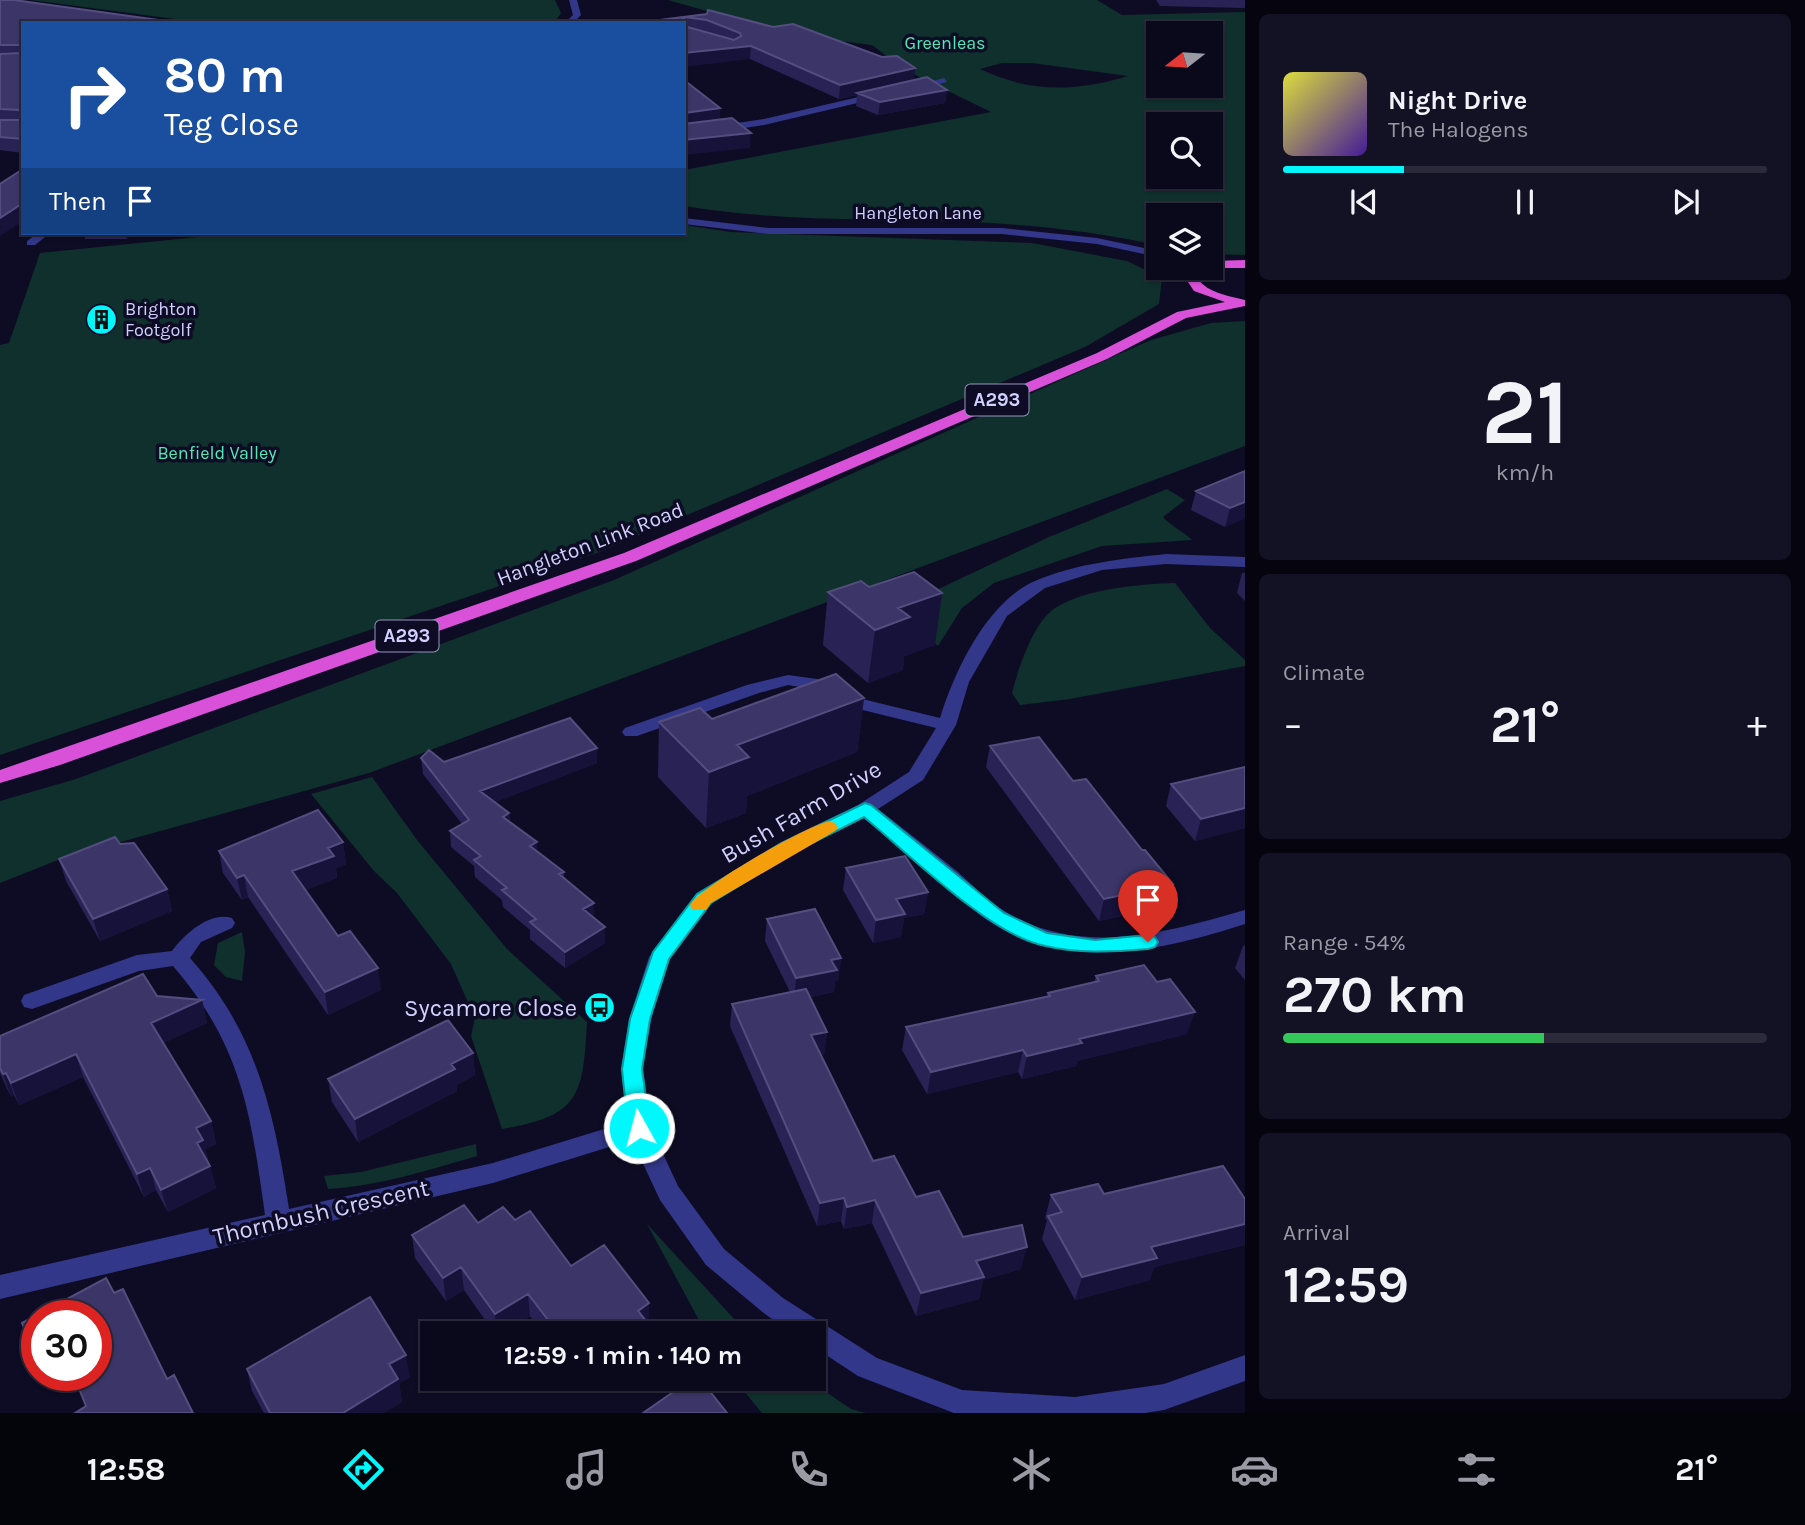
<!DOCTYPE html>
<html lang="en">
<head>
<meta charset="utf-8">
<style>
	body { margin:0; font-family:Karla,sans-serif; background:#131225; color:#f1f3f6; height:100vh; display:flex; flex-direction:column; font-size:26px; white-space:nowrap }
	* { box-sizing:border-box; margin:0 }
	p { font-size:23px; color:#999aa3 }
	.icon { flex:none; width:38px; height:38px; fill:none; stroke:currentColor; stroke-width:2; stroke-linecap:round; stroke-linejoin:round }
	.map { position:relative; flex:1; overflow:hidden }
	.drawer { display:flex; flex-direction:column; gap:14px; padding:14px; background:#06050f; width:560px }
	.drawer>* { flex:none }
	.banner { position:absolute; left:21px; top:21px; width:665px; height:214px; border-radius:0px; box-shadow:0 2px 5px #0004,0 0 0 2px #2a2a3b; background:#1a4fa0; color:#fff; overflow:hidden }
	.needle { width:46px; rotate:253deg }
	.tools { position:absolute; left:1146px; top:21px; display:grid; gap:14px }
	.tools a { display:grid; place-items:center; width:77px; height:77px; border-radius:0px; background:#0a091c; box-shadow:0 2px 5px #0004,0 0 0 2px #2a2a3b; font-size:35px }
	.speed { position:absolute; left:21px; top:1300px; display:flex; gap:14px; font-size:35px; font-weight:700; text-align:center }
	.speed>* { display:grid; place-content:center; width:91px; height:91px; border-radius:50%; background:#0a091c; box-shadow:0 2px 5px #0004,0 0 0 2px #2a2a3b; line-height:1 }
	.speed .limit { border:10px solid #d22; background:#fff; color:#111 }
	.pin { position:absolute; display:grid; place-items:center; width:60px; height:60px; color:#fff; margin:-72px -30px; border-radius:50% 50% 50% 0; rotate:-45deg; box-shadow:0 0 7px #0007 }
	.pin .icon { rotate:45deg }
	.me { position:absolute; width:77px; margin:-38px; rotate:353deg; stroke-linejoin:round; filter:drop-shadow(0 0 5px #0008) }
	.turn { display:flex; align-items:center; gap:24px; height:147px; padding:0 28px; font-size:32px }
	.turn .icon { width:91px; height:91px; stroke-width:2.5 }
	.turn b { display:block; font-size:49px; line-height:60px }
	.then { display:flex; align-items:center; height:66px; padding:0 28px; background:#0003; gap:14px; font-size:26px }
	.big { font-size:52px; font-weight:700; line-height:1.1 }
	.drawer .tile { flex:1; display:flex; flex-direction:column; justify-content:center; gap:10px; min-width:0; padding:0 24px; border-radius:10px; background:#131225 }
	.drawer .dial { align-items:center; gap:0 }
	.dial b { font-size:91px; line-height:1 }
	.song { display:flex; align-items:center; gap:21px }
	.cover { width:84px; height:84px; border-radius:10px; background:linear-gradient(135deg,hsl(60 70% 55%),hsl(260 70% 35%)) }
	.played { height:7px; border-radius:4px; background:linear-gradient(90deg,#00f7fb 25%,#2a2a3b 25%) }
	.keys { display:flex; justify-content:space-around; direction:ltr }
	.heat { display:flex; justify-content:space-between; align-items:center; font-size:38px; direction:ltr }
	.charge { height:10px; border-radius:5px; background:linear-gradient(90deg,#34c759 54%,#2a2a3b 0) }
	.trip { position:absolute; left:420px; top:1321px; width:406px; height:70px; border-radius:0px; background:#0a091c; box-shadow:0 2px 5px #0004,0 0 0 2px #2a2a3b; font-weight:700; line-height:70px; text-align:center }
	.menu { display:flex; height:112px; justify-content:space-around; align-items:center; background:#04040b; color:#999aa3 }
	.menu .icon { width:49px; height:49px }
	.menu .current { color:#00f7fb }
	.menu b { font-size:32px; color:#f1f3f6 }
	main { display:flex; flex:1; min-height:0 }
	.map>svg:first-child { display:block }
	.green { fill:#0f302c; fill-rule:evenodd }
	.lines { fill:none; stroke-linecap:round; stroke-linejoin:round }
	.minor { fill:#333789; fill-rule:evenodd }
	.trunk { fill:#d951d8; fill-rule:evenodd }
	.wall { fill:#292355 }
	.shaded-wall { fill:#16123a }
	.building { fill:#3b3667; stroke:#534e7f; stroke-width:2 }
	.route { fill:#00f7fb; stroke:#00a1a3; stroke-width:2 }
	.slow { fill:#f59e0b }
	.labels { text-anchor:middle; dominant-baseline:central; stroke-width:7; stroke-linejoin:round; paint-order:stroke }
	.far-park-label { font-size:18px; fill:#51eab7; stroke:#0e0c25 }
	.far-street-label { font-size:18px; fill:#d2d0ff; stroke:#0e0c25 }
	.far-poi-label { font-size:18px; fill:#d2d0ff; stroke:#0e0c25; text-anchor:start }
	.shield { fill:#0e0c25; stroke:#9795be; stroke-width:2 }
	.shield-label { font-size:19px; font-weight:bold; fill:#d2d0ff }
	.street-label { font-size:21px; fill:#d2d0ff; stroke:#0e0c25 }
	.near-street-label { font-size:24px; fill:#d2d0ff; stroke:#0e0c25 }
	.near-poi-label { font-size:24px; fill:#d2d0ff; stroke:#0e0c25; text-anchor:end }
</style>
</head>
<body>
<main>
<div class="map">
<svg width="1245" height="1413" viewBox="0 0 1245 1413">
	<rect width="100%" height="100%" fill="#0e0c25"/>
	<path class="green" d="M31,0h524l6,13 -7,10h-349z
		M668,0h429l25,15 123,-3v243l-34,-1v-39h-53v30c-61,-13 -123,-20 -185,-23 -97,-4 -193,0 -289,-16v-36l307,-58 -86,-42 -33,-25 -82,-10zM1158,33h53v53h-53zM1002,63h30l96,13c-53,16 -97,17 -148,-7zM1158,124h53v53h-53z
		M684,225l46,7 302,11 95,18 35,17 -3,26 -74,43 -488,206 -597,202v-410l9,-2 31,-90 197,-20h447z
		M1245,321v125l-876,327 -306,85 -63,25v-82l76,-22 538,-199 537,-240 60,-17z
		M1167,489l18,11 -22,17c9,10 20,14 29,23l-90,6 -108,37 -32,25 -24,38 -42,-37 153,-72z
		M1175,583l35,45 35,32v6l-175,33 -50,6 -8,-12c6,-23 18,-60 35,-78 25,-26 94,-31 128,-32z
		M372,777l45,63 90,109 80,73c-4,74 -7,94 -85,107l-31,-93 4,-18 -24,-54 -54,-71 -23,-22 -63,-77z
		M242,932l3,20 -3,29 -16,-4 -12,-12 4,-22z
		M476,1144l1,12c-49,14 -97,30 -149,33l-4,-13 37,-4z
		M647,1224l100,109h-41z
		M734,1379h73l44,30 15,4h-104z"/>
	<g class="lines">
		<path class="minor" d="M569,0h8l4,15 -8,8h-8l8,-8z
			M944,78l3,4 -33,8 -4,-3z
			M880,92l3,5 -119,28 -80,12v-6l80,-12z
			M684,218l85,10h233l95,10 61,13v6l-61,-13 -95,-10h-233l-85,-10z
			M38,233h12l-15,12h-8v-4z
			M1168,268h13l17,11 -10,2z
			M1166,554l79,3v10l-79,-3 -64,6 -57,18 -38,28 -38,66 -13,43 -33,55 -45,29c27,21 54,42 80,63 15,13 28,28 45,38 75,48 162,23 242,0v14c-84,27 -179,49 -258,-4 -16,-11 -30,-26 -44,-39 -26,-22 -53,-42 -80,-63l-68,34 -84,51 -41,56 -19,60 -8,50 8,59 27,58 46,63 59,49 94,60 85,32 113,7 89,-13 81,-29v26l-81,29 -19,3h-191l-96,-37 -44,-29v-13h-20l-29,-20 -59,-49 -46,-65 -28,-60 -139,43 -493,116v-24l265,-60c-14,-101 -23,-169 -92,-249l-34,5 -107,38 -8,-2 -3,-6 3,-6 113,-40 35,-4c12,-16 37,-40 60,-33l3,5 -3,5 -31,14 -11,16c67,75 84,154 99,251l204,-46 134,-41 -6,-53 8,-50 20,-62 48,-64 84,-51 77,-37 51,-33 27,-44 -106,-26 -24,-14 -18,-3 -29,8 -122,43h-12l-3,-4 3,-4 122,-43 41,-10 29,4 25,15 98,24c15,-48 47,-116 95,-137 42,-18 87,-22 131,-27z"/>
		<path class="trunk" d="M1245,260v8h-36l-11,11c10,14 31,17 47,21v6l-59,12 -79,41 -471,202 -576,204 -60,18v-13l624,-217 473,-200 80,-41 48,-10 -31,-11 -8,-12 6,-11h19v-7z"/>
	</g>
	<path class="wall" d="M0,0l23,23v130l-23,-3z
		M1156,0h89v8l-85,-2z
		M707,14l240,76 -2,13 -67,12 -22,-9 1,-11 -18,4 -89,-40 -114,-36z
		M84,233h48l-5,6h-42z
		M1245,471l-20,56 -34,-17 5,-19z
		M1242,573h3v28l-8,-8z
		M869,587l66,58 -31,11 -1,14 -35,13 -45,-38 5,-53z
		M864,698l-7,54 -110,44 -1,17 -40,15 -48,-51 1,-55 53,-3z
		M990,746l177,160 -68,15 -113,-154z
		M597,748v15l-102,39 14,11 1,9 27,29 27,21v6l30,39 11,26 -40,25 -35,-29v-9l-27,-23 -1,-7 -27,-23 -1,-11 -23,-19 -1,-16 12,-7 -39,-50 -2,-16 23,4z
		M1245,767v61l-50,13 -29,-35 5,-22z
		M343,842l3,22 -10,4 1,10 -32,12 33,46 43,54 -53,25 -80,-118 -6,3 -19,-27 -4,-22z
		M120,844l47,45 5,22 -72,30 -34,-60 -7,-22z
		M846,868l82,24 -4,22 -20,4 -3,19 -28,6 -30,-53z
		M767,919l74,39 -3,22 -3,1 -1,11 -24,5 17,35 -3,23h-3l52,106 90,76 58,32 -38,11 -4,19 -63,17 -44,-93 -28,6 -3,-8 -24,5 -87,-200 2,-22 58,-12 -25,-51z
		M1245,945v35l-10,-12 8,-22z
		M1096,976l91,58 -110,27 -1,5 -54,13 -4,-7 -91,22 -25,-44 4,-23 141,-30 1,-4 46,-11z
		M157,996l45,4 5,23 -44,20 48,78 5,23 -11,5 11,39 -48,24 -12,-22 -12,7 -61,-120 -64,28 -5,-10 -3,2 -11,-24v-37z
		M473,1053l2,22 -18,10v6l-99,51 -26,-40 -4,-23z
		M1104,1194l141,5v46l-91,22 -4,13 -75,20 -33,-61 5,-19 -2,-2 6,-23z
		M515,1220l56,46 78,37v21l2,3v7h-108l-13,-18 -27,18h-8l-31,-44 -18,11 -31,-43 -3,-23 66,-12z
		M247,1369l163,8 -11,6 3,19 -19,11h-119l-12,-22z
		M578,1379h29l-19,13z"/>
	<path class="shaded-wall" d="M751,46l-1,13 -66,8v-14z
		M915,68l-1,14 -57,11v2l-18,4 1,-14z
		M947,90l-2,13 -67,12 2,-13z
		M720,108v15l-36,5v-15z
		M751,133l-1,15 -66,7v-15z
		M23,203v18l-23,15v-18z
		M126,233h6l-5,6z
		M1245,502v17l-20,8 5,-19z
		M942,593l-7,52 -31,11 -1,14 -35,13 7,-53 23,-22z
		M864,698l-7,54 -110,44 -1,17 -40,15 3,-56 28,-27z
		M597,748v15l-115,44 -2,-16z
		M1245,808v20l-50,13 6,-22z
		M509,813l1,17 -7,-13z
		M343,842l3,22 -10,4 1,10 -41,16 -4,-23 36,-23z
		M537,842v16l-7,-12z
		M244,875l4,22 -6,3 -5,-22z
		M1173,884l-6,22 -68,15 5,-22z
		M167,889l5,22 -72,30 -7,-22z
		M928,892l-4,22 -20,4 -3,19 -28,6 3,-23 20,-21z
		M594,903v16l-11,-10z
		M605,927v16l-40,25v-16z
		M841,958l-3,22 -3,1 -1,11 -40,8 2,-22 35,-18z
		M378,968l3,22 -53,25 -3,-23z
		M202,1000l5,23 -50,23 -6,-23z
		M1195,1012l-8,22 -110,27 -1,5 -54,13 5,-23 52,-17z
		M827,1032l-3,23 -15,3 2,-23z
		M1023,1050l-5,22 -91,22 4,-22z
		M473,1053l2,22 -18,10v6l-99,51 -3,-23 96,-55z
		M76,1054l7,23 -64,28 -8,-22z
		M6,1073l8,22 -3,2 -8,-23z
		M211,1121l5,23 -11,5 3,14 -11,-20 -1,-15z
		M210,1166l6,22 -48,24 -7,-22z
		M150,1168l6,22 -12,7 -7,-23z
		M844,1198l-3,23 -24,5 3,-23z
		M875,1200l-3,23 -28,6 3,-22z
		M1245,1224v21l-91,22 -4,13 -75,20 7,-23 69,-30z
		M1027,1247l-6,22 -38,11 -4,19 -63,17 5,-23 55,-32z
		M461,1267l3,23 -18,11 -3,-23z
		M528,1294l2,22 -27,18h-6l-2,-20z
		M649,1303v23l-11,-15z
		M651,1327v7h-10z
		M406,1355l4,22 -11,6 3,19 -19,11h-40l46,-49z
		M44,1376h17l-14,7z
		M587,1379h20l-19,13z"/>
	<path class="building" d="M0,0h14l166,23h-157v116l-23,-2v-17h22l-2,-10 -20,-1v-55l22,-1 -2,-8h-20z
		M708,10l65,17 20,-3 89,33 15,-1 18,12 -75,17 -89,-39 -67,7v-27l50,14 7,-4 -1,-3 -33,-13 -22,-3 -3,3v3h-46l71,-9z
		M927,77l20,13 -67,12 -23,-9z
		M684,80l36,28 -36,5z
		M732,118l19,15 -67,7v-16z
		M23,169v34l-23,15v-34z
		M1245,471v31l-15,6 -34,-17z
		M914,572l28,21 -44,15 12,9 -35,13 -47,-38 33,-11 8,6z
		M836,674l28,24 -127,47 12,12 -40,15 -50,-50 41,-14 12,11z
		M570,718l27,30 -117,43 29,22 -6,4 34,25 -7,4 34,26 -5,2 35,29 -11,6 22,18 -40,25 -35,-30 6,-3 -34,-29 5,-2 -33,-28 7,-4 -31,-25 19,-11 -48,-62 8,-8 15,12z
		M1039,737l34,44 13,-2 56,71h3l28,34 -69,15 -114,-153z
		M1245,767v41l-44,11 -30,-35z
		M318,810l25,32 -15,6 6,8 -42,15 46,65 12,-5 28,37 -53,24 -81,-117 -7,3 -18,-27z
		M115,837l5,7 14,-1 33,46 -74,30 -34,-60z
		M905,856l23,36 -32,7 9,15 -29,6 -30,-52z
		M815,909l26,49 -10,2 6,10 -41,8 -29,-59z
		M1144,965l13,17 13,-3 25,33 -116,27 3,4 -55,13 -4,-6 -92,22 -25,-45 144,-31 -2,-3 51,-12 -3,-5z
		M143,974l14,22 45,4 -51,23 60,98 -15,7 7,12 -6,3 13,23 -49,24 -11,-22 -13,6 -61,-120 -65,29 -5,-10 -3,1 -3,-6v-32z
		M806,989l21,43 -16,3 62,126 21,-5 22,41 23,-6 24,46 59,-12 5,22 -51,14 8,16 -63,16 -46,-93 -28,7 -3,-9 -24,5 -88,-199z
		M448,1020l25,33 -22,11 4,5 -100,50 -27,-40z
		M1223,1166l22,33v25l-94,23 6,11 -75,19 -34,-61 14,-4 -11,-17 47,-11 6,10z
		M464,1205l14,18 25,-16 12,13 15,-9 41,55 33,-21 45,58 -11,8 13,16 -10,7h-82l-31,-40 -33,20 -34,-47 -18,11 -31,-43z
		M106,1278l8,15 9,-4 44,90 7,-4 19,38h-118l11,-7 -12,-30h22v-60h-59v42l-15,-35z
		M370,1297l36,58 -17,9 9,15 -55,34h-73l-23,-44z
		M692,1379h8l27,34h-84z"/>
	<path class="route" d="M865,803l6,2 133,108 43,20 48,7 53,-5 7,2 3,5 -3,5 -7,2c-36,3 -70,5 -107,-4 -54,-13 -132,-91 -177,-128l-70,35 -83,51 -42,56 -19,60 -8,50 8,59 -3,6 -8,3 -8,-3 -3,-6 -6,-59 8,-50 23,-67 44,-58 85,-51z"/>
	<path class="slow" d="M829,821l6,2 3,4 -3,4 -124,72 -5,7h-14l-2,-5c12,-20 113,-77 139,-84z"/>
	<defs>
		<symbol id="building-disc" viewBox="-11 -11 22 22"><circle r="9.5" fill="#00f7fb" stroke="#0e0c25"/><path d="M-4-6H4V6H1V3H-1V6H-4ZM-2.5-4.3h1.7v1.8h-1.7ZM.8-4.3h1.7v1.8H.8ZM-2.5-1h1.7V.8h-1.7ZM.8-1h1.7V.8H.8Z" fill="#111"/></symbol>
		<symbol id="bus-disc" viewBox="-11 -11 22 22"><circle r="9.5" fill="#00f7fb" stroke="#0e0c25"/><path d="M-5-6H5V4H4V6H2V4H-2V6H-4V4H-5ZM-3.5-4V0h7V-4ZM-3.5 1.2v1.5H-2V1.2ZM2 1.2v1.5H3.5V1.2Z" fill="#111"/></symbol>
	</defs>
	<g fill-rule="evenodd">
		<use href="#building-disc" x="84" y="302" width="35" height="35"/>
		<use href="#bus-disc" x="582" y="990" width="35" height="35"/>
	</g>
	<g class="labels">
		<g class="far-park-label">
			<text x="945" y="43">Greenleas</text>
			<text x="217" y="453">Benfield Valley</text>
		</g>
		<g class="far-street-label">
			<text x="918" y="213">Hangleton Lane</text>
		</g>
		<g class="far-poi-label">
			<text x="125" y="309">Brighton<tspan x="125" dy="21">Footgolf</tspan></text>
		</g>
		<g class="shield">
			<rect x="965.5" y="384.5" width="63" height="31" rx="5"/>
			<rect x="375.5" y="620.5" width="63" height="31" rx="5"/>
		</g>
		<g class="shield-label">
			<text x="997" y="400">A293</text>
			<text x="407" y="636">A293</text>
		</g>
		<g class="street-label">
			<text transform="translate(590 544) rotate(-21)">Hangleton Link Road</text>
		</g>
		<g class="near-street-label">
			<text transform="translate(801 812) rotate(-30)">Bush Farm Drive</text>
			<text transform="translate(321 1212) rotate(-13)">Thornbush Crescent</text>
		</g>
		<g class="near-poi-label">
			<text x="577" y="1008">Sycamore Close</text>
		</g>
	</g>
</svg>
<div class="tools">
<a><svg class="needle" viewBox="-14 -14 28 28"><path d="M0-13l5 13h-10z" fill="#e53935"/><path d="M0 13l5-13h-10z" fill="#999aa3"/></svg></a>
<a><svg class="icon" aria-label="search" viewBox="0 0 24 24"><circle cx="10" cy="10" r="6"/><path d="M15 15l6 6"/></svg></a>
<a><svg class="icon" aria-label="layers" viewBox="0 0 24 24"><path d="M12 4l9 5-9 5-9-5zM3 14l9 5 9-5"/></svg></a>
</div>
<div class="speed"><div class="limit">30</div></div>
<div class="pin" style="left:1148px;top:942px;background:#d93025"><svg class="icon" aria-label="arrive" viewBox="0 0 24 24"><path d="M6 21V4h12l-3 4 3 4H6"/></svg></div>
<svg class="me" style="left:639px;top:1128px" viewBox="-20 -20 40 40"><circle r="17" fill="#00f7fb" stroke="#fff" stroke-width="3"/><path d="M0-11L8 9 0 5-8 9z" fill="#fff"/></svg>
<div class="trip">12:59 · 1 min · 140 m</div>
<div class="banner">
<div class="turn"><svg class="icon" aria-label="right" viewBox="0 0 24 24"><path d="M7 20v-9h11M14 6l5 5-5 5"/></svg><div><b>80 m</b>Teg Close</div></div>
<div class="then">Then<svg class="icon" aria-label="arrive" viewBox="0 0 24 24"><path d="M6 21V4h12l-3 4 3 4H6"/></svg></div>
</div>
</div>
<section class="drawer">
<div class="tile">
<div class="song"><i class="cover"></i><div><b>Night Drive</b><p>The Halogens</p></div></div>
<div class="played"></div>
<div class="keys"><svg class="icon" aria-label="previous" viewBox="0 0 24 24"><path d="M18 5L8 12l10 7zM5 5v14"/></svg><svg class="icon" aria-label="pause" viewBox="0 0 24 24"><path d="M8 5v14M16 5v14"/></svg><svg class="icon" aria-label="next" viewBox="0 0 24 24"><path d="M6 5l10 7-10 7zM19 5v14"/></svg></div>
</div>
<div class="tile dial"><b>21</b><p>km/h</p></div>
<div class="tile"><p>Climate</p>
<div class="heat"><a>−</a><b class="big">21°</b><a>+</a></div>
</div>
<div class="tile"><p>Range · 54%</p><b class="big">270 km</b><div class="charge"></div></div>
<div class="tile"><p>Arrival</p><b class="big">12:59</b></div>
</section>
</main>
<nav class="menu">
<b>12:58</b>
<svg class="icon current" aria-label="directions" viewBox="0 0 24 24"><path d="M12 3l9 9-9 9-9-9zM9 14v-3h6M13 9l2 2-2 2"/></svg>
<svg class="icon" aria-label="music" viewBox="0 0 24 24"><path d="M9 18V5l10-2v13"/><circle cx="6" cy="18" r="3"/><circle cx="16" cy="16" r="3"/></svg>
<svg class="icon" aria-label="phone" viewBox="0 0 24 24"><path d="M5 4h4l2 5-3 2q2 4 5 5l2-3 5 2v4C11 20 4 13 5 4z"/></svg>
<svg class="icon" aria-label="climate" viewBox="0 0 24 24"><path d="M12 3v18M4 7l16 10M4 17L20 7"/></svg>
<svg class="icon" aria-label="car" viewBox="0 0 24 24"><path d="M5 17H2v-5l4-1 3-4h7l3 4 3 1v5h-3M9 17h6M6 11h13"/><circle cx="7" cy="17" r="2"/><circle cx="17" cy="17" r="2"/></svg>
<svg class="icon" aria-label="filters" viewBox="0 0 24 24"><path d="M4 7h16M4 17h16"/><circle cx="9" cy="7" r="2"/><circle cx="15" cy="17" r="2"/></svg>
<b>21°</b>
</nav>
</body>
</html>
